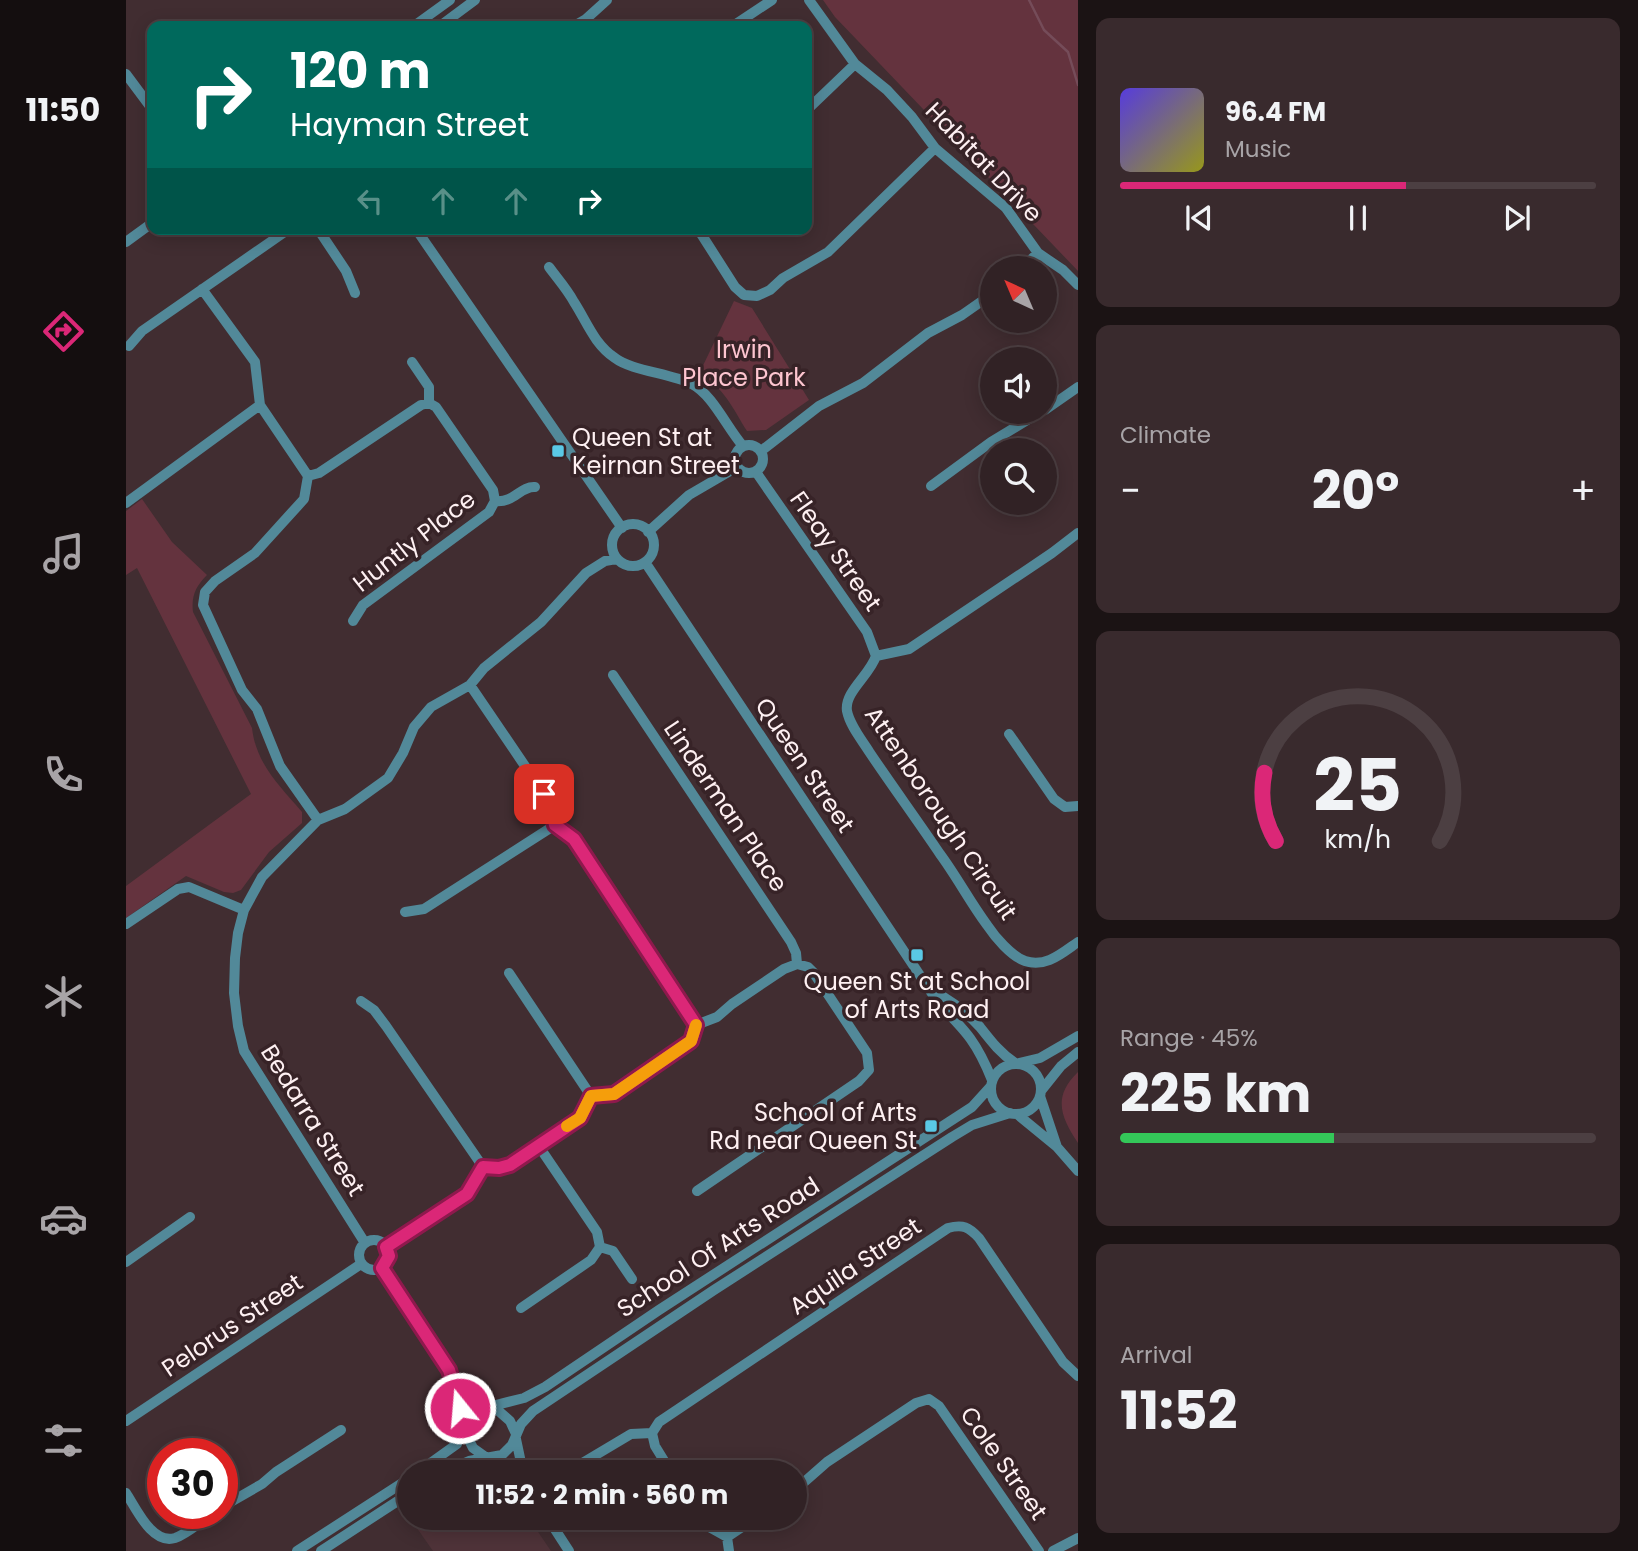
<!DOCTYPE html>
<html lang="en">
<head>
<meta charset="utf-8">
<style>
	body { margin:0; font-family:Poppins,sans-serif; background:#392a2d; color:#f1f3f6; height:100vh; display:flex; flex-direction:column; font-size:26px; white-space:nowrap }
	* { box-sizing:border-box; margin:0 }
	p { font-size:23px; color:#a8a4a7 }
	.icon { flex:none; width:38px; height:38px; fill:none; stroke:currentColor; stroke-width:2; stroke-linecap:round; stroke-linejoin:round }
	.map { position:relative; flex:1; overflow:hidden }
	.drawer { display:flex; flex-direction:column; gap:18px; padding:18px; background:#1b1314; width:560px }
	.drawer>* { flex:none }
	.guide { position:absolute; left:21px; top:21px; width:665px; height:214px; border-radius:14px; box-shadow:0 4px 18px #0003,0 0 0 2px #4c3f42; background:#00695c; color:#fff; overflow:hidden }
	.needle { width:46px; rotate:316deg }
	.buttons { position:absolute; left:854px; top:256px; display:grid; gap:14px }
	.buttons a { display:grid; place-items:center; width:77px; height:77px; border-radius:50%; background:#312225; box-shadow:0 4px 18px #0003,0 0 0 2px #4c3f42; font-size:35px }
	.speed { position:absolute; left:21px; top:1438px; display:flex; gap:14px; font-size:35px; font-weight:700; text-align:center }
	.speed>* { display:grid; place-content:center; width:91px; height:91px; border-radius:50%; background:#312225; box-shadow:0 4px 18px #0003,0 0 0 2px #4c3f42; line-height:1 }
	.speed .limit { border:10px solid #d22; background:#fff; color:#111 }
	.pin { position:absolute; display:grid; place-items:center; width:60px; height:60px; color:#fff; margin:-30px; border-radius:14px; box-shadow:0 4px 10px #0006 }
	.me { position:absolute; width:77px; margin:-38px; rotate:343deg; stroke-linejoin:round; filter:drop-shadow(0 0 5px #0008) }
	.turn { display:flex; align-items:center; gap:24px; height:147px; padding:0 28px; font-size:32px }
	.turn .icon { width:91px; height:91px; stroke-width:2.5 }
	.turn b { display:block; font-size:49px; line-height:60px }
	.lanes { display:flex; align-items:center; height:66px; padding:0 28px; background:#0003; justify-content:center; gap:35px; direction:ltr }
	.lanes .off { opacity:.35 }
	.big { font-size:52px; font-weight:700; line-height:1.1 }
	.drawer .card { flex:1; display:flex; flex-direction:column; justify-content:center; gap:10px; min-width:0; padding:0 24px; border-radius:14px; background:#392a2d }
	.drawer .dial { align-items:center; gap:0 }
	.dial svg { height:182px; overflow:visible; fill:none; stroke:#4c3f42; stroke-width:7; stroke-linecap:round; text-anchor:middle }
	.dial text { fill:#f1f3f6; stroke:none }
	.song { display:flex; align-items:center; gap:21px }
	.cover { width:84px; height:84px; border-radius:10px; background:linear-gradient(135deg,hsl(250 70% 55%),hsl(60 70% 35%)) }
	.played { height:7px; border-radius:4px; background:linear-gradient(90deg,#db2777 60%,#4c3f42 60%) }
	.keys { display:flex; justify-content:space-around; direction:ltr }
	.heat { display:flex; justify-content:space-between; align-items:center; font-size:38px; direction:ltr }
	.charge { height:10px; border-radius:5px; background:linear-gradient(90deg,#34c759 45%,#4c3f42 0) }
	.trip { position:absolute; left:271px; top:1460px; width:410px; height:70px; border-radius:35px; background:#312225; box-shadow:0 4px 18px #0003,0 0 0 2px #4c3f42; font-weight:700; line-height:70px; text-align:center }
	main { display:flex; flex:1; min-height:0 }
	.tab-bar { display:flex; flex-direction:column; width:126px; justify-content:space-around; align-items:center; background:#140e0f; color:#a8a4a7 }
	.tab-bar .icon { width:49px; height:49px }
	.tab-bar .on { color:#db2777 }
	.tab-bar b { font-size:32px; color:#f1f3f6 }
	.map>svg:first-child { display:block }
	.built { fill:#4f3339 }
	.green { fill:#64333e }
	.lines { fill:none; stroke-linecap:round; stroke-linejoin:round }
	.stream { stroke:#754c59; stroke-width:2.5 }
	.minor { stroke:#528999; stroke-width:10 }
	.route-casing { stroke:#8e194d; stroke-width:18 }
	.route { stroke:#db2777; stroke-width:12 }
	.slow { stroke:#f59e0b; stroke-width:12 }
	.poi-dot { fill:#5ac8e5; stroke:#372327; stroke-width:2.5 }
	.labels { text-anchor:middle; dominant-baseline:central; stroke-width:7; stroke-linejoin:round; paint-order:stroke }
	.street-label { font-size:24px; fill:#fef0f2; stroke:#372327 }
	.park-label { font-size:24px; fill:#fec5d0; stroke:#372327 }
	.poi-label { font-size:24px; fill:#fef0f2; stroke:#372327; text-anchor:start }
</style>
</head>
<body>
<main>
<nav class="tab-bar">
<b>11:50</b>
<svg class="icon on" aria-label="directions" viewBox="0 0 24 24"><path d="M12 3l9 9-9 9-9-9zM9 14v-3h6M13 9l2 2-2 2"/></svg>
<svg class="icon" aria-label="music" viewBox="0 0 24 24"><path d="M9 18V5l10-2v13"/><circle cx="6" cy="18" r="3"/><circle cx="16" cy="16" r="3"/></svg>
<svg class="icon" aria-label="phone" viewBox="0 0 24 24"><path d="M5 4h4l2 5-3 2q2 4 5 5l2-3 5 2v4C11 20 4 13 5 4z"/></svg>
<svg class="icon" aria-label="climate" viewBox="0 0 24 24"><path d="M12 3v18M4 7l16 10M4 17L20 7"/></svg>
<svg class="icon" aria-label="car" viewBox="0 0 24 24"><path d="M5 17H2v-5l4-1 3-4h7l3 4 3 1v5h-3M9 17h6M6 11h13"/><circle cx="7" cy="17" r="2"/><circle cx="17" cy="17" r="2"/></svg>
<svg class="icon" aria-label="filters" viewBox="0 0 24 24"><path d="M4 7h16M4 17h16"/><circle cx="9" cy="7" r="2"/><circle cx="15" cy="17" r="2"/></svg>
</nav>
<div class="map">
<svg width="952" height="1551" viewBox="0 0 952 1551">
	<rect width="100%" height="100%" fill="#412d31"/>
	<path class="built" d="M283,1508l1,9h118l23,34h-118l-28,-40z"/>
	<path class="green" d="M697,0h255v271l-243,-254z
		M608,301l18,7 57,92 -43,30 -19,1c-13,-20 -25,-49 -49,-55z
		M16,499l30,43 35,33c-11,11 -16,21 -14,37l59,116c4,36 28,58 50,84v11l-33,29 -28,38 -8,3 -9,-1 -38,-16 -60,42v-32l125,-92 -114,-226 -11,7v-64z
		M952,1072v71c-17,-26 -26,-46 0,-71z"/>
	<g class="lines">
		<path class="stream" d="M903,0l15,30 24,22 10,33"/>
		<path class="minor" d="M683,0l46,64 32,26 25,27 23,31 71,60 32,45 25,17 15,15
			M288,26l36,-26
			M314,26l35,-26
			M448,26l12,-7 21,-19
			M607,26l39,-26
			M0,74l26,35
			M681,110l48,-46
			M192,229l28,42 9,22
			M290,229l206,299
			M572,229l37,58 9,8 13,1 13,-6 13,-12 45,-26 107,-104
			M0,242l26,-19
			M423,267c8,11 18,22 25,35 13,20 20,42 41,56 17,13 56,15 77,26 21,11 35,44 51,62
			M896,268l16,-15
			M76,289l53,73 5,43 48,71 -4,23 -49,54 -40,28 -10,11 -2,13 39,85 15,19 23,57 38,54
			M3,346l13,-15 147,-102
			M286,362l17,25v16
			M919,410l33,-23
			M609 459a14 14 0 1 1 28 0a14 14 0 1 1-28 0Z
			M635,451l58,-45 44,-23 65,-50 34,-18 30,-21
			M630,472l111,160 9,24
			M182,476l11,-3 102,-68 8,-2 7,4 57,83 2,11 -6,11 -126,93 -10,16
			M805,486l60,-44 51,-31
			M369,501c20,2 25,-15 40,-14
			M0,503l134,-98
			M486 545a21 21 0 1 1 42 0a21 21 0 1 1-42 0Z
			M522,532l41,-37 48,-28
			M952,533l-26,20 -143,96 -33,7c-6,19 -32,36 -29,55 3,15 15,29 23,42 23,34 47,67 70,101 17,23 30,48 47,71 8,12 24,31 38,36 21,7 37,-8 53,-19
			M519,562l294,442c28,28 38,39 53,76
			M487,675l178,267 5,11 1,11
			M883,734l45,65 11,8 13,-1
			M279,912l19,-3 131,-84
			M0,924l52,-35 11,-2 55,23
			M383,973l82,123
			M805,990c18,9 35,22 49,37 11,14 20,26 35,36
			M235,1001l13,9 12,16 97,141
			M570,1025l21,-8 15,-13 52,-35 13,-5 11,3 5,5 54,81 2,17 -10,11 -162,110
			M893,1063l21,-5 38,-22
			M865 1089a25 25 0 1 1 50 0a25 25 0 1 1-50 0Z
			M915,1091l20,-25 17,-14
			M914,1096l17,51
			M891,1114l40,33 21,24
			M233 1255a15 15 0 1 1 30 0a15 15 0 1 1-30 0Z
			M239,1243l-121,-192 -6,-25 -4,-33 1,-35 3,-25 6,-23 18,-33 56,-57 27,-11 43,-31 15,-25 11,-26 17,-20 39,-22 14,-17 57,-46 45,-49 19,-12 11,-2
			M260,1247l81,-53 16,-27 16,1 11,-3 70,-47 11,-22 23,-2 77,-53 5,-16 -122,-186 -19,-14 -5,-20 -6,-11 -74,-109
			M474,1247l13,4 19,28
			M0,1262l64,-45
			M256,1268c29,44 63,112 109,139
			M395,1308l70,-48 9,-13 -3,-15 -59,-87
			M323,1372l16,52
			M368,1407l16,14 6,13
			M0,1421l235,-157
			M338,1430l9,18 14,10
			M390,1439l7,33
			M365,1458l16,14
			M453,1465l52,-31 21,-1
			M292,1472l39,-28 8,-20 11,-14 48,-12 21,-11 114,-77 313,-203 19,-21
			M317,1472l26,-11 33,-6 10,-10 9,-21 12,-13 181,-121 238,-153 20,-12 38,-12
			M545,1472l-16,-26 -3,-13 7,-11 289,-194c15,-4 21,-1 31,10l84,124 15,14
			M668,1491l33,-29 89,-59 13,-4 10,7 100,145
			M0,1493c10,15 26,52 49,45 12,-4 26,-17 37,-24
			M96,1507l40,-23 14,-12 65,-42
			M421,1517l22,34
			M574,1517l9,10 18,10 2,14
			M601,1537l30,-20
			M171,1551l113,-73
			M195,1551l89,-58
			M927,1551l25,-13"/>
	</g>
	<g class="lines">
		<defs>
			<path id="route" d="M334,1408l-11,-38 -67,-102 7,-12 -3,-9 81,-53 16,-27 16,1 11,-3 70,-47 11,-22 23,-2 77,-53 5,-16 -122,-186 -19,-14 -5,-20 -6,-11"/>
		</defs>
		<use href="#route" class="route-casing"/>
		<use href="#route" class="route"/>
		<path class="slow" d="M441,1126l13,-8 11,-22 23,-2 77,-53 5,-16"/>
	</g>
	<g class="poi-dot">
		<rect x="425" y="444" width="14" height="14" rx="3.5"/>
		<rect x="784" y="948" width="14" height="14" rx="3.5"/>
		<rect x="798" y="1119" width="14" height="14" rx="3.5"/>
	</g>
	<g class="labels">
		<g class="street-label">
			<text transform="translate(858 162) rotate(46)">Habitat Drive</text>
			<text transform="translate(288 541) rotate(-38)">Huntly Place</text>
			<text transform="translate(710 551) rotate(55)">Fleay Street</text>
			<text transform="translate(679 765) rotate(56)">Queen Street</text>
			<text transform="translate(600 806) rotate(56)">Linderman Place</text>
			<text transform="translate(815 813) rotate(56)">Attenborough Circuit</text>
			<text transform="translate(187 1120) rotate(58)">Bedarra Street</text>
			<text transform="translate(592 1247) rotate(-33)">School Of Arts Road</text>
			<text transform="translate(729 1266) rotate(-34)">Aquila Street</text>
			<text transform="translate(106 1325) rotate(-34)">Pelorus Street</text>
			<text transform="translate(878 1463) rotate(55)">Cole Street</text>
		</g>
		<g class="park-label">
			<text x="618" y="349">Irwin<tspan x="618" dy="28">Place Park</tspan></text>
		</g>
		<g class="poi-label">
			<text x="446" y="437">Queen St at<tspan x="446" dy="28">Keirnan Street</tspan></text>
			<text x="791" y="981" text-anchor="middle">Queen St at School<tspan x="791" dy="28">of Arts Road</tspan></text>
			<text x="791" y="1112" text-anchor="end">School of Arts<tspan x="791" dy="28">Rd near Queen St</tspan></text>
		</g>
	</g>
</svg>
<div class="buttons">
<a><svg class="needle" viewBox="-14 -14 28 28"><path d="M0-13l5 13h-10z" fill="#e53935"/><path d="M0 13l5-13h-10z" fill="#a8a4a7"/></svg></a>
<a><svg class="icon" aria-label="sound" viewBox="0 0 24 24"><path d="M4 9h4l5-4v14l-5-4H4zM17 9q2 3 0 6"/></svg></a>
<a><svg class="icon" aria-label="search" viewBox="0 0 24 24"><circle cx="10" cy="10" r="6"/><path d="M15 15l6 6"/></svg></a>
</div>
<div class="speed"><div class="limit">30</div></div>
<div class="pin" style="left:418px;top:794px;background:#d93025"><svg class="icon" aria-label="arrive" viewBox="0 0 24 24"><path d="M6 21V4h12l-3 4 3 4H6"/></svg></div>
<svg class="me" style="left:334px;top:1408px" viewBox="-20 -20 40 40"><circle r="17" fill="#db2777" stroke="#fff" stroke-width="3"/><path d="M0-11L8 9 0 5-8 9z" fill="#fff"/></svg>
<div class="trip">11:52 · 2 min · 560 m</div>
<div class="guide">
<div class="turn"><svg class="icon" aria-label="right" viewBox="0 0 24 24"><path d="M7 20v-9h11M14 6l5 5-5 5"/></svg><div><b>120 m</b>Hayman Street</div></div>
<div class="lanes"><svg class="icon off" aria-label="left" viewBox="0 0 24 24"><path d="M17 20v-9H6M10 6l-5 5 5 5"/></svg><svg class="icon off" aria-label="ahead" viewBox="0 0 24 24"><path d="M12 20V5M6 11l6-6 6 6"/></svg><svg class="icon off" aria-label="ahead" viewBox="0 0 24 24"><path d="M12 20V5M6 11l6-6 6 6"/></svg><svg class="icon" aria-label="right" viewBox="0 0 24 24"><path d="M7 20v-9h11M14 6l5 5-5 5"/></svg></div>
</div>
</div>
<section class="drawer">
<div class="card">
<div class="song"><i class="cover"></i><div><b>96.4 FM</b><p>Music</p></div></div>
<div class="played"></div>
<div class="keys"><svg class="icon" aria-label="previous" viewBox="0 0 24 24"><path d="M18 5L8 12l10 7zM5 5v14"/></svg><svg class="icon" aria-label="pause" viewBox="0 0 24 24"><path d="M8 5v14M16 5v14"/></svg><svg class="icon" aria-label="next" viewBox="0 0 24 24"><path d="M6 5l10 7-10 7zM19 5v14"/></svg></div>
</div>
<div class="card"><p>Climate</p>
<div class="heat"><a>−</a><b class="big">20°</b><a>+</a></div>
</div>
<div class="card dial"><svg viewBox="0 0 100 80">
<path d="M14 69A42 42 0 1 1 86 69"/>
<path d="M14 69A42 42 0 0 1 9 39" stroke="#db2777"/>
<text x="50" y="56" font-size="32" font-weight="700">25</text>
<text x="50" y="72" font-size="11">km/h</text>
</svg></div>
<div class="card"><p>Range · 45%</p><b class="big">225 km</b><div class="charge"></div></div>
<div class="card"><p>Arrival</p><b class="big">11:52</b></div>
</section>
</main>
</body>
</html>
